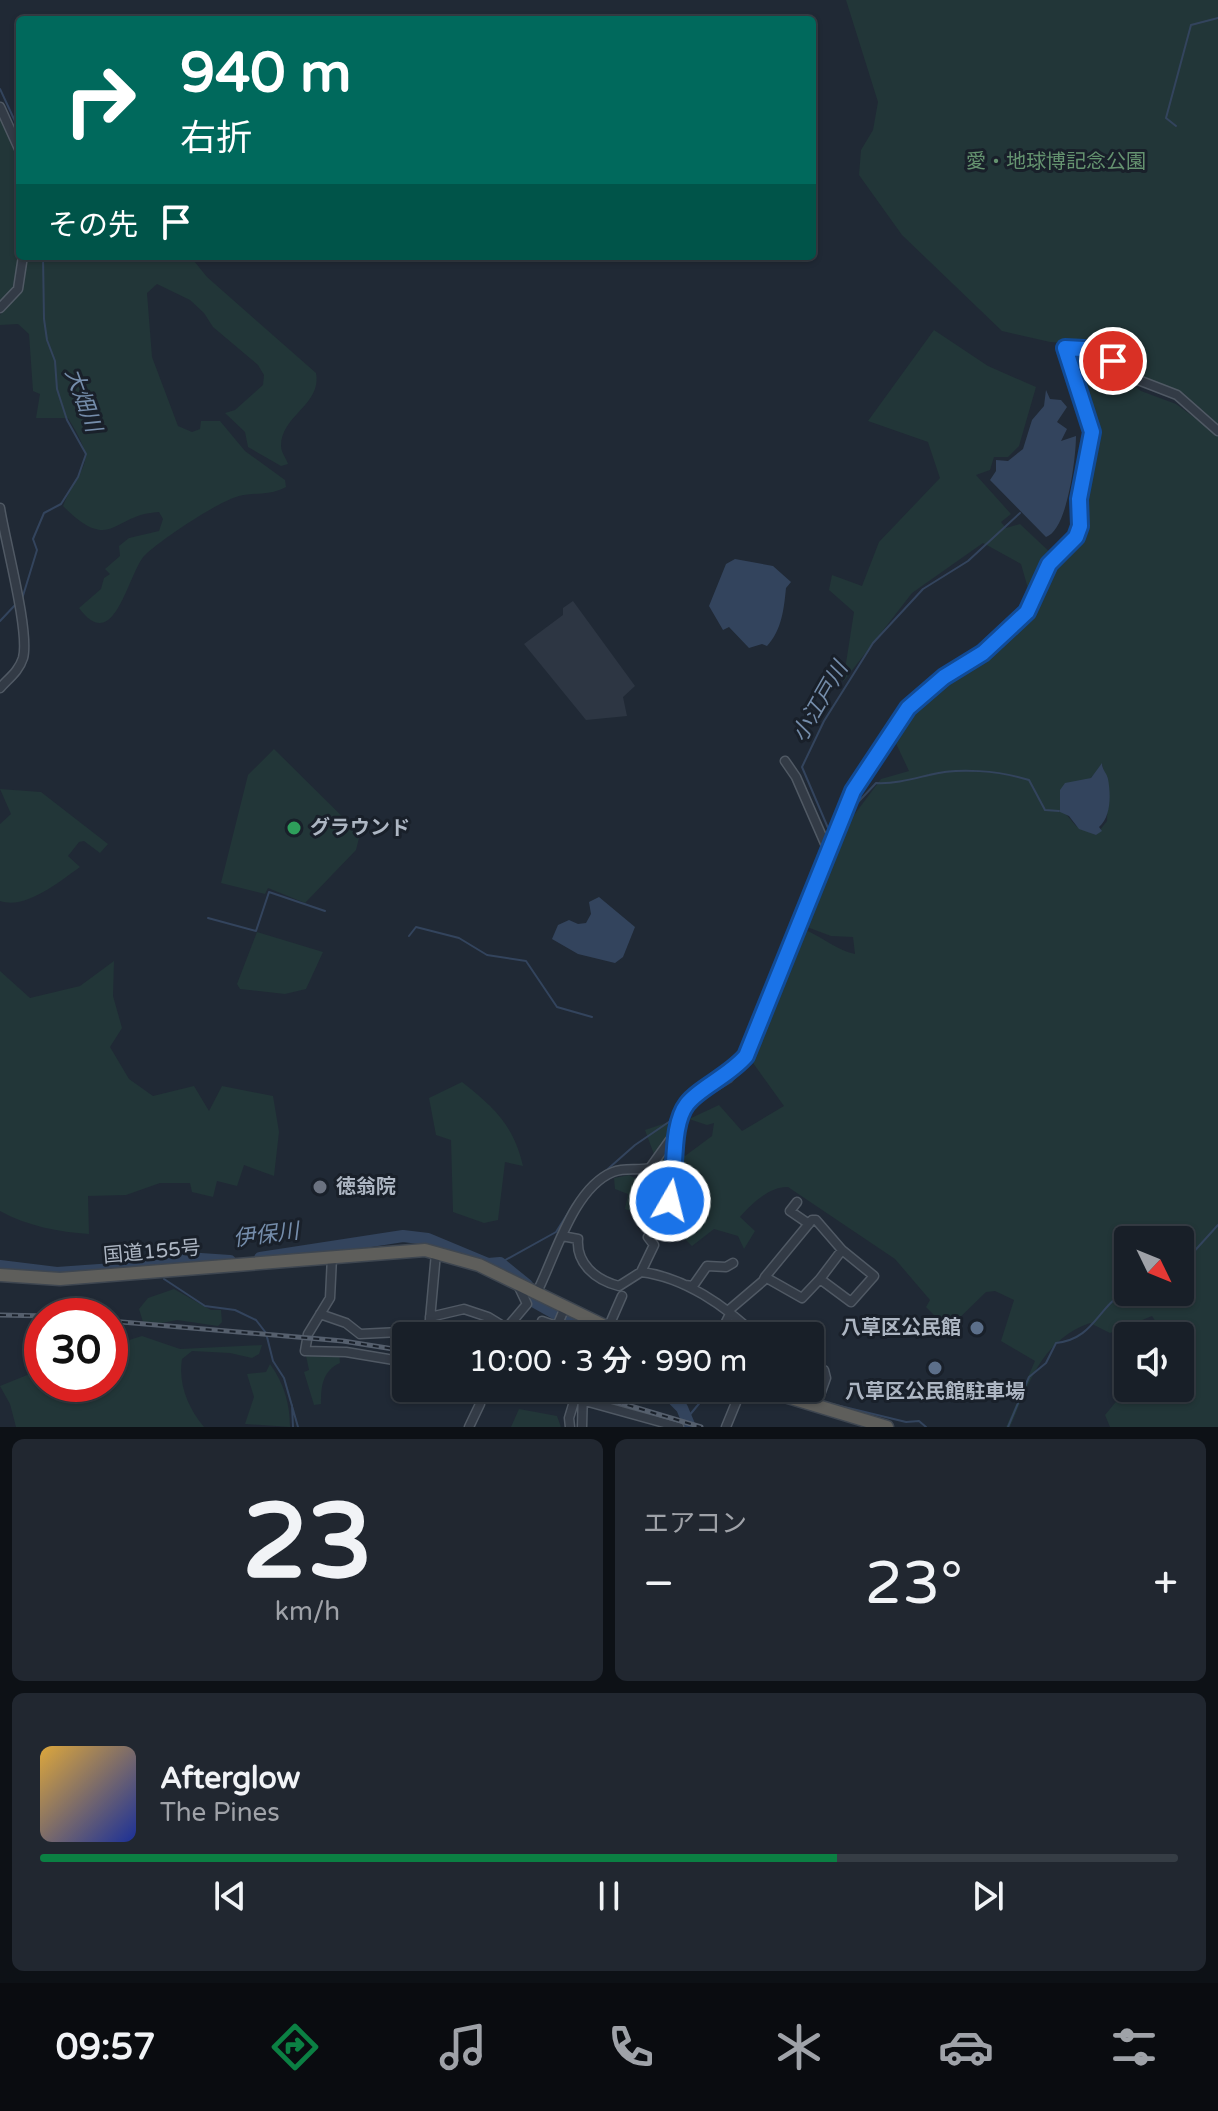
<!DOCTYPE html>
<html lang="ja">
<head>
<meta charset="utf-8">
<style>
	body { margin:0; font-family:"Varela Round","Noto Sans JP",sans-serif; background:#212730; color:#f1f3f6; height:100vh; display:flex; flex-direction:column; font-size:30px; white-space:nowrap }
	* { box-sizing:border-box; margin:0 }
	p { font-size:26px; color:#9fa2a8 }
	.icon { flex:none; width:44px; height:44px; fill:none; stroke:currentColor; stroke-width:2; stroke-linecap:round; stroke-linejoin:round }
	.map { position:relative; height:1427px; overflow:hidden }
	.side { display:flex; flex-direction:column; gap:12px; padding:12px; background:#0d1116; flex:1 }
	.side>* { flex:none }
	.hud { position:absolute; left:16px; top:16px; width:800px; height:244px; border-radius:8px; box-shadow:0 2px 6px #0004,0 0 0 2px #363d45; background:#00695c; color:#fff; overflow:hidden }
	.needle { width:52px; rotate:133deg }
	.buttons { position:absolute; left:1114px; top:1226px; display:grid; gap:16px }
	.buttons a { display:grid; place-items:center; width:80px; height:80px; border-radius:8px; background:#181f28; box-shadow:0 2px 6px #0004,0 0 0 2px #363d45; font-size:40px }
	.speed { position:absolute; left:24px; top:1298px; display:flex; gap:16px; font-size:40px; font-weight:700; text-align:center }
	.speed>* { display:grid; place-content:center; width:104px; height:104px; border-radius:50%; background:#181f28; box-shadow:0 2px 6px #0004,0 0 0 2px #363d45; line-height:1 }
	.speed .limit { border:12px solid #d22; background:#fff; color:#111 }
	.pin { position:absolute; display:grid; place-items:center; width:68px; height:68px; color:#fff; margin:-34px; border:4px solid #fff; border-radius:50%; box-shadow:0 2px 8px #0007 }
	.me { position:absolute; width:88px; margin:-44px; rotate:8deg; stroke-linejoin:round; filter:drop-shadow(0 0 6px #0008) }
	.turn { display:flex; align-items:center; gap:28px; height:168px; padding:0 32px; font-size:36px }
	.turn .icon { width:104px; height:104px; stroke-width:2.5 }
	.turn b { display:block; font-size:56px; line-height:68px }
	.then { display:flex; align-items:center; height:76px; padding:0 32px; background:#0003; gap:16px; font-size:30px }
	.big { font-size:60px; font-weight:600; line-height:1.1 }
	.side .card { flex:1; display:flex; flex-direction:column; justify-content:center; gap:12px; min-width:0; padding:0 28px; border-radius:12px; background:#212730 }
	.side .dial { align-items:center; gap:0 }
	.dial b { font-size:104px; line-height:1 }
	.song { display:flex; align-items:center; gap:24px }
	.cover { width:96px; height:96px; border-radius:12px; background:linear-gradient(135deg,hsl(40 70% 55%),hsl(230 70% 35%)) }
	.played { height:8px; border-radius:4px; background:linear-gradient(90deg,#0b8043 70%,#363d45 70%) }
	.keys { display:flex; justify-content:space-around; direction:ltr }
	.heat { display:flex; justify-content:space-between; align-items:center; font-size:44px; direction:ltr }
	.side .tiles { flex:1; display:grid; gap:12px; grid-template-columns:1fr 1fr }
	.card:last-child { grid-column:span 2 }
	.trip { position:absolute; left:392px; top:1322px; width:432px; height:80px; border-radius:8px; background:#181f28; box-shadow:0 2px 6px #0004,0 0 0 2px #363d45; font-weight:600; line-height:80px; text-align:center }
	.dock { display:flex; height:128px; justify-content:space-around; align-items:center; background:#0a0c10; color:#9fa2a8 }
	.dock .icon { width:56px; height:56px }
	.dock .current { color:#0b8043 }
	.dock b { font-size:36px; color:#f1f3f6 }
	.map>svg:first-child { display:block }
	.airport { fill:#2d3643 }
	.green { fill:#223638; fill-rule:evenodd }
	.water { fill:#33445d }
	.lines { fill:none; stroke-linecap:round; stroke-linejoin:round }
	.stream { stroke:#33445d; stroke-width:2 }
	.river { stroke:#33445d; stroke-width:12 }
	.minor-casing { stroke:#505964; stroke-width:11 }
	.trunk-casing { stroke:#3e4650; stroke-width:15 }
	.minor { stroke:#333b46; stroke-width:8 }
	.trunk { stroke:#5e5e5b; stroke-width:12 }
	.rail-casing { stroke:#555f6d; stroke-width:5 }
	.rail { stroke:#19202a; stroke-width:2; stroke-dasharray:6; stroke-linecap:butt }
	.route-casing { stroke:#114b97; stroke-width:20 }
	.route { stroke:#1a73e8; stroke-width:14 }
	.leisure-dot { fill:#2e9e5b; stroke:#19202a; stroke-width:3 }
	.worship-dot { fill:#6b7280; stroke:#19202a; stroke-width:3 }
	.service-dot { fill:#5c6f8a; stroke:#19202a; stroke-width:3 }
	.labels { text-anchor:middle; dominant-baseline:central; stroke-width:6; stroke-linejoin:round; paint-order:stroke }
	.park-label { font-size:20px; fill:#659370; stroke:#19202a }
	.poi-label { font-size:20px; font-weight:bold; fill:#adb6c3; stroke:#19202a; text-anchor:start }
	.street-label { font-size:20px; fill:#adb6c3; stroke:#19202a }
	.water-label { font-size:22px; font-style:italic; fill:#758dab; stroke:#19202a }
</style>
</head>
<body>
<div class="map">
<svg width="1218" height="1427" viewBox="0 0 1218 1427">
	<rect width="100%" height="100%" fill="#202935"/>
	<path class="airport" d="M573,601l62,85 -12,11 4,19 -41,4 -62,-76 39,-29v-7z"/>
	<path class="green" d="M846,0h372v424l-35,-31 -48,-18 -14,-12 -43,-19 -28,-2 -48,-11 -100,-96 -43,-60 2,-25 12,-20 5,-28z
		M0,117l20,45 -3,109 -4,18 -13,12z
		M26,256h164l17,21 109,96c6,32 -35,42 -35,73 0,6 5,12 7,18l-7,2 -33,-19 -3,-15 -20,-19 10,-3 28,-25 1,-10 -6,-10 -45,-38 -9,-14 -14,-13 -33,-16 -10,9 5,64 26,69 14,6 8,-3 1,-8h19l25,30 40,29 1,7c-16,9 -30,5 -47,9 -22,6 -77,43 -94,59 -17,17 -30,102 -66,53l22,-19 3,-11 6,-4 -5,-5 15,-13 -1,-10 10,-8 30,-7 4,-12 -4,-7c-47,2 -47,43 -96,-6 19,-46 36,-38 5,-88h-32l4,-24 -7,-3 -4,-57 -11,-10 -18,1v-10l13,-17z
		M934,330l54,36 48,21 -17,59 -11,11h-14l-4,13 -14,5 35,39 -10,8 5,6 14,-4 34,32 -1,9 19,-19 11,-19 1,-34 13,-62 -26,-76 39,11 31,25 35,13 42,31v992h-108l-5,-12 15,-18 8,-20v11h52v-52h-15l-13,-20 -42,17 -20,-10c-48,17 -61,60 -80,104h-4l29,-66 -34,-20 13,-41 -19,-9 -9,1 -38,37 -22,-22 4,-7 -35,-41 -107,-72c-18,-1 -37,17 -48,30l15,14 -11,18 -6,-13 -24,-7 -22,17 -24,-24 3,-19 -16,-3 -12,15 -18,-6 3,-15 -13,-5 -1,-11 15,-3 7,4 19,-22 -10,-27 30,-10 2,4 -10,16 18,16 27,-20 2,-13 -7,2 -18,-6 30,-14 23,26 42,-25 -31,-43 53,-133c17,8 31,20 49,24l-2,-17 -22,-1 -24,-9 44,-108 30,-40 28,-8 -17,-36 24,-32 120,-95 5,-8 -12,-8 -8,-28 -38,-21 -71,50 -69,89 11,-70 -25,-22 3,-15 30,11 17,-44 61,-64 -12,-36 -60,-21zM1102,764l6,23 -1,34 -11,14 -20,-9 -11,-13 13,-30 13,-5zM1128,1240h52v52h-52z
		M274,749l86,85 -4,16 -51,53 -37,-15 -3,6 -44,-11 27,-108z
		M0,789l41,3 67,52 -8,9 -16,-12 -5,1 -11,14 12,11c-20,14 -54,43 -80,34v-77l11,-10z
		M257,932l66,20 -17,37 -21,5 -45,-5 -3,-5z
		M114,961l-1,35 9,32 -12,19 19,32 24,17 41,-10 15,25 13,-25 51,10 6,36 -5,44 -30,-11 -7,21 -20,-5 -4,16 -21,-5 -2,-9h-30l-34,12 -38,1 1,38c-30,-2 -62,-8 -89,-23v-240l30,27 50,-12z
		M462,1082c32,25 52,44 61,84l-18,-4 -7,58 -14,3 -31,-11 -2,-72 -15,-5 -7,-37z
		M174,1289l37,21h10l1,12 -4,4 -41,-6 -20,4 -14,-2 -4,-13 9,-11z
		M142,1336l38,13 82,-4 -3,9 -7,4 -22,-5 -38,-2 -10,8c-4,25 6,49 22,68h-188l-6,-23 -10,-18 42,-17v15h68v-38z
		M305,1351l34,1 1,11c-18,8 -19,24 -19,41l-7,1 -10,-33 5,-2z
		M270,1364c14,19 20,40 20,63l-45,-3 9,-27 -7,-23 19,-2z
		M519,1409l38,7 4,11h-50z"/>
	<path class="water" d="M1046,390l4,9 11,1 6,7 -10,15 10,7 -6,12 15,-5c0,20 -8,94 -30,101l-56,-57 6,-9v-11l12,1 15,-12 9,-29 12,-14z
		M735,559l38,7 18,16 -5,6c-2,20 -4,42 -19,58l-5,-2 -13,4 -20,-21 -6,3 -14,-24 17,-42z
		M1102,763c0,7 5,10 6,16 3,16 3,38 -9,48l3,4 -6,4 -17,-6 -10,-13 -9,-4v-22l5,-7 26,-5z
		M599,897l36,30 -12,30 -8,6 -37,-9 -26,-15 6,-14 11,-5 9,4 8,-1 5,-9 -2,-12z"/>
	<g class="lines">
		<path class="stream" d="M0,89l20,43
			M1176,126l-10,-8 25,-93 27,-7
			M22,599l15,-49 -4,-11 11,-26 17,-9 17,-27 8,-23 -19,-34 -10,-31 -2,-28 -8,-21 -3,-21 -1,-63
			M0,621l17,-18
			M848,813l28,-30c19,1 36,-4 53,-8 30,-8 71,-4 100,5l16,30 14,1
			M831,835l-29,-68 22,-46 49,-78 50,-54 45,-28 52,-48
			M834,850l9,-24
			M208,918l48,13 13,-39 56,19
			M409,936l7,-9 43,11 28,17 39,6 31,46 35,10
			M690,1107l41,-25 23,-26 80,-208
			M601,1175l34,-30 47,-32
			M500,1263l56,-31 21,-33
			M1180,1267l38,-42
			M164,1279l41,27 30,4 21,10 10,13 7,28 11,17 14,49
			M832,1404l74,18 13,-1 7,6
			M292,1405l1,22
			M688,1417l24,-29
			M1008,1427l21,-50 17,-14 10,-20c39,-4 41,-37 72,-53"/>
		<path class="river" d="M260,1258l143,-22 25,3 60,25 12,-1 27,22
			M0,1266l57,7 99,-7 30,-8 44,3
			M533,1301l62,35
			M662,1388l20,20 8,19"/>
		<defs>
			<path id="minor" d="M0,107l20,44
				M0,308l18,-19 5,-33
				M0,508c5,33 30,124 23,150 -4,13 -14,20 -23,30
				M785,761l11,16 31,71
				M674,1135c7,38 -3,72 -26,102l6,8 -13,27c43,5 85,34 115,64
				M797,1202l-7,9 19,13
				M562,1236l16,3c-2,24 17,41 41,47l22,-14
				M332,1257l-2,41 -22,36 -3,17 41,1 60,10
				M820,1279l22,-29
				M685,1285l8,1 14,-20 19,1 7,-4
				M537,1292c18,-35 36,-104 76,-120 12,-5 25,-1 37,-4l30,-42 10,-25 37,-24 19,-21 107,-265 55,-83 19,-18 56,-37 44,-41 22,-48 27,-27 4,-11 -1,-27 13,-67 -27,-84 19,1 29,12 20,17 44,17 41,36
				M729,1310l34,-29 2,-4 47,-57h4l26,30 32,26 -23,26 -31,-23 -18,19 -37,-21
				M320,1314l26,9 14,11 40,-2
				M430,1317l34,-8 24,8 18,11
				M542,1321l23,8 8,7
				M608,1328l14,-32
				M429,1330l7,-77
				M500,1336l27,-32 -10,-21
				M553,1336l12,-29
				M725,1336l-3,-6 8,-16
				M810,1366l14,4 2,8 -10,28
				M538,1388l141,39
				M469,1427l11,-23 -6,-16
				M570,1427l-1,-9 6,-20
				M582,1427l1,-39
				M726,1427l16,-39"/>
			<path id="trunk" d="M0,1275l60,4 365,-29 54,15 146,71
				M758,1388l129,39"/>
		</defs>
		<use href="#minor" class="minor-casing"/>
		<use href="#trunk" class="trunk-casing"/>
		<use href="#minor" class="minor"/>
		<use href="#trunk" class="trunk"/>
		<defs>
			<path id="rail" d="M0,1315l48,1
				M110,1321l233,20 63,10
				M570,1388l131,39"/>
		</defs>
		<use href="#rail" class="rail-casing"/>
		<use href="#rail" class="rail"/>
	</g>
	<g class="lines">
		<defs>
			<path id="route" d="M670,1201c7,-29 0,-75 17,-97 12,-16 42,-28 59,-48l107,-265 55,-83 36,-31 39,-24 44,-41 22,-48 27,-27 4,-11 -1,-27 13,-67 -27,-84 19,1 29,12"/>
		</defs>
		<use href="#route" class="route-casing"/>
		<use href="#route" class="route"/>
	</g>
	<circle class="leisure-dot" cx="294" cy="828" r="8"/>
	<circle class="worship-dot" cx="320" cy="1187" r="8"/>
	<g class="service-dot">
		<circle cx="977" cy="1328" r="8"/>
		<circle cx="935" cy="1368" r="8"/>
	</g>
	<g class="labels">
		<g class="park-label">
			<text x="1056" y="162">愛・地球博記念公園</text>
		</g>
		<g class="poi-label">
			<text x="310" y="828">グラウンド</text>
			<text x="336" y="1187">徳翁院</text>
			<text x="961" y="1328" text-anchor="end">八草区公民館</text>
			<text x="935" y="1392" text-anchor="middle">八草区公民館駐車場</text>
		</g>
		<g class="street-label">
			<text transform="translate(152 1252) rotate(-5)">国道155号</text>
		</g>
		<g class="water-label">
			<text transform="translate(83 400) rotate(70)">大畑川</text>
			<text transform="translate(820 702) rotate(-60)">小江戸川</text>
			<text transform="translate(266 1235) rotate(-7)">伊保川</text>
		</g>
	</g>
</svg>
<div class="buttons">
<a><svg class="needle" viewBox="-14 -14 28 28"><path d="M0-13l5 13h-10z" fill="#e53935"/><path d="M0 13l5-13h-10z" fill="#9fa2a8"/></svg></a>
<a><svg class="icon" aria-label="sound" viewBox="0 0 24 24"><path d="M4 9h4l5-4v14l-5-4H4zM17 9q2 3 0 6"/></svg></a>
</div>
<div class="speed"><div class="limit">30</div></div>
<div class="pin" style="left:1113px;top:361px;background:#d93025"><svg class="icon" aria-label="arrive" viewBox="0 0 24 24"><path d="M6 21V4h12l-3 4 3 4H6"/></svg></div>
<svg class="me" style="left:670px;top:1201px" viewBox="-20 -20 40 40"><circle r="17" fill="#1a73e8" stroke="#fff" stroke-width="3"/><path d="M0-11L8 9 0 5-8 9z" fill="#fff"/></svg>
<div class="trip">10:00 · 3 分 · 990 m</div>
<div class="hud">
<div class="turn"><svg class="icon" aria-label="right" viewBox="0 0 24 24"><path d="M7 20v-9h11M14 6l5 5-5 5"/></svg><div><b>940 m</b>右折</div></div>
<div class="then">その先<svg class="icon" aria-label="arrive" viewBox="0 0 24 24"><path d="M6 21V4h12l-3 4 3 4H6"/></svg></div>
</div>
</div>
<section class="side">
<div class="tiles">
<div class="card dial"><b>23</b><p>km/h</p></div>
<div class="card"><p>エアコン</p>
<div class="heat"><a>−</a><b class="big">23°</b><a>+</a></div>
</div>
<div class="card">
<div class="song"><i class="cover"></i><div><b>Afterglow</b><p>The Pines</p></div></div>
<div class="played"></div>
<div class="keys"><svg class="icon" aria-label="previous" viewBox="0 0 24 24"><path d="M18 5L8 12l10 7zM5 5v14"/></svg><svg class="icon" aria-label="pause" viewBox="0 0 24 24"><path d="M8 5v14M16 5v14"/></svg><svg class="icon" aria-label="next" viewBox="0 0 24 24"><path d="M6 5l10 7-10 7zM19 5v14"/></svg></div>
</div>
</div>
</section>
<nav class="dock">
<b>09:57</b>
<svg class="icon current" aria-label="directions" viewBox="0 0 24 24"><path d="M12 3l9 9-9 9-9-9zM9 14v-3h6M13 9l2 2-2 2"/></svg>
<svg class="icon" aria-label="music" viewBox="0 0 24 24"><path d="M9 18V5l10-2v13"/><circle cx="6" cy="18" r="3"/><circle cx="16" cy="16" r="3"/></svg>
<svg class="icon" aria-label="phone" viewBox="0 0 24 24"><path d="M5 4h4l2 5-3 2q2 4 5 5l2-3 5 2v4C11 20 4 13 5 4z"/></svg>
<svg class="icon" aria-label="climate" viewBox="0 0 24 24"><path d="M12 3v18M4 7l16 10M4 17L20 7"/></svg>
<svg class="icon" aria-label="car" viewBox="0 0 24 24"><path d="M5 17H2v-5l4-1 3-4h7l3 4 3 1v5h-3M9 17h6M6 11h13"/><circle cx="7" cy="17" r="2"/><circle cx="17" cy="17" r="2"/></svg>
<svg class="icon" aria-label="filters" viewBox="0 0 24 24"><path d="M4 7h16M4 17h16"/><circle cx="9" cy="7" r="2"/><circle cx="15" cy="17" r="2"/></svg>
</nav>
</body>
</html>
